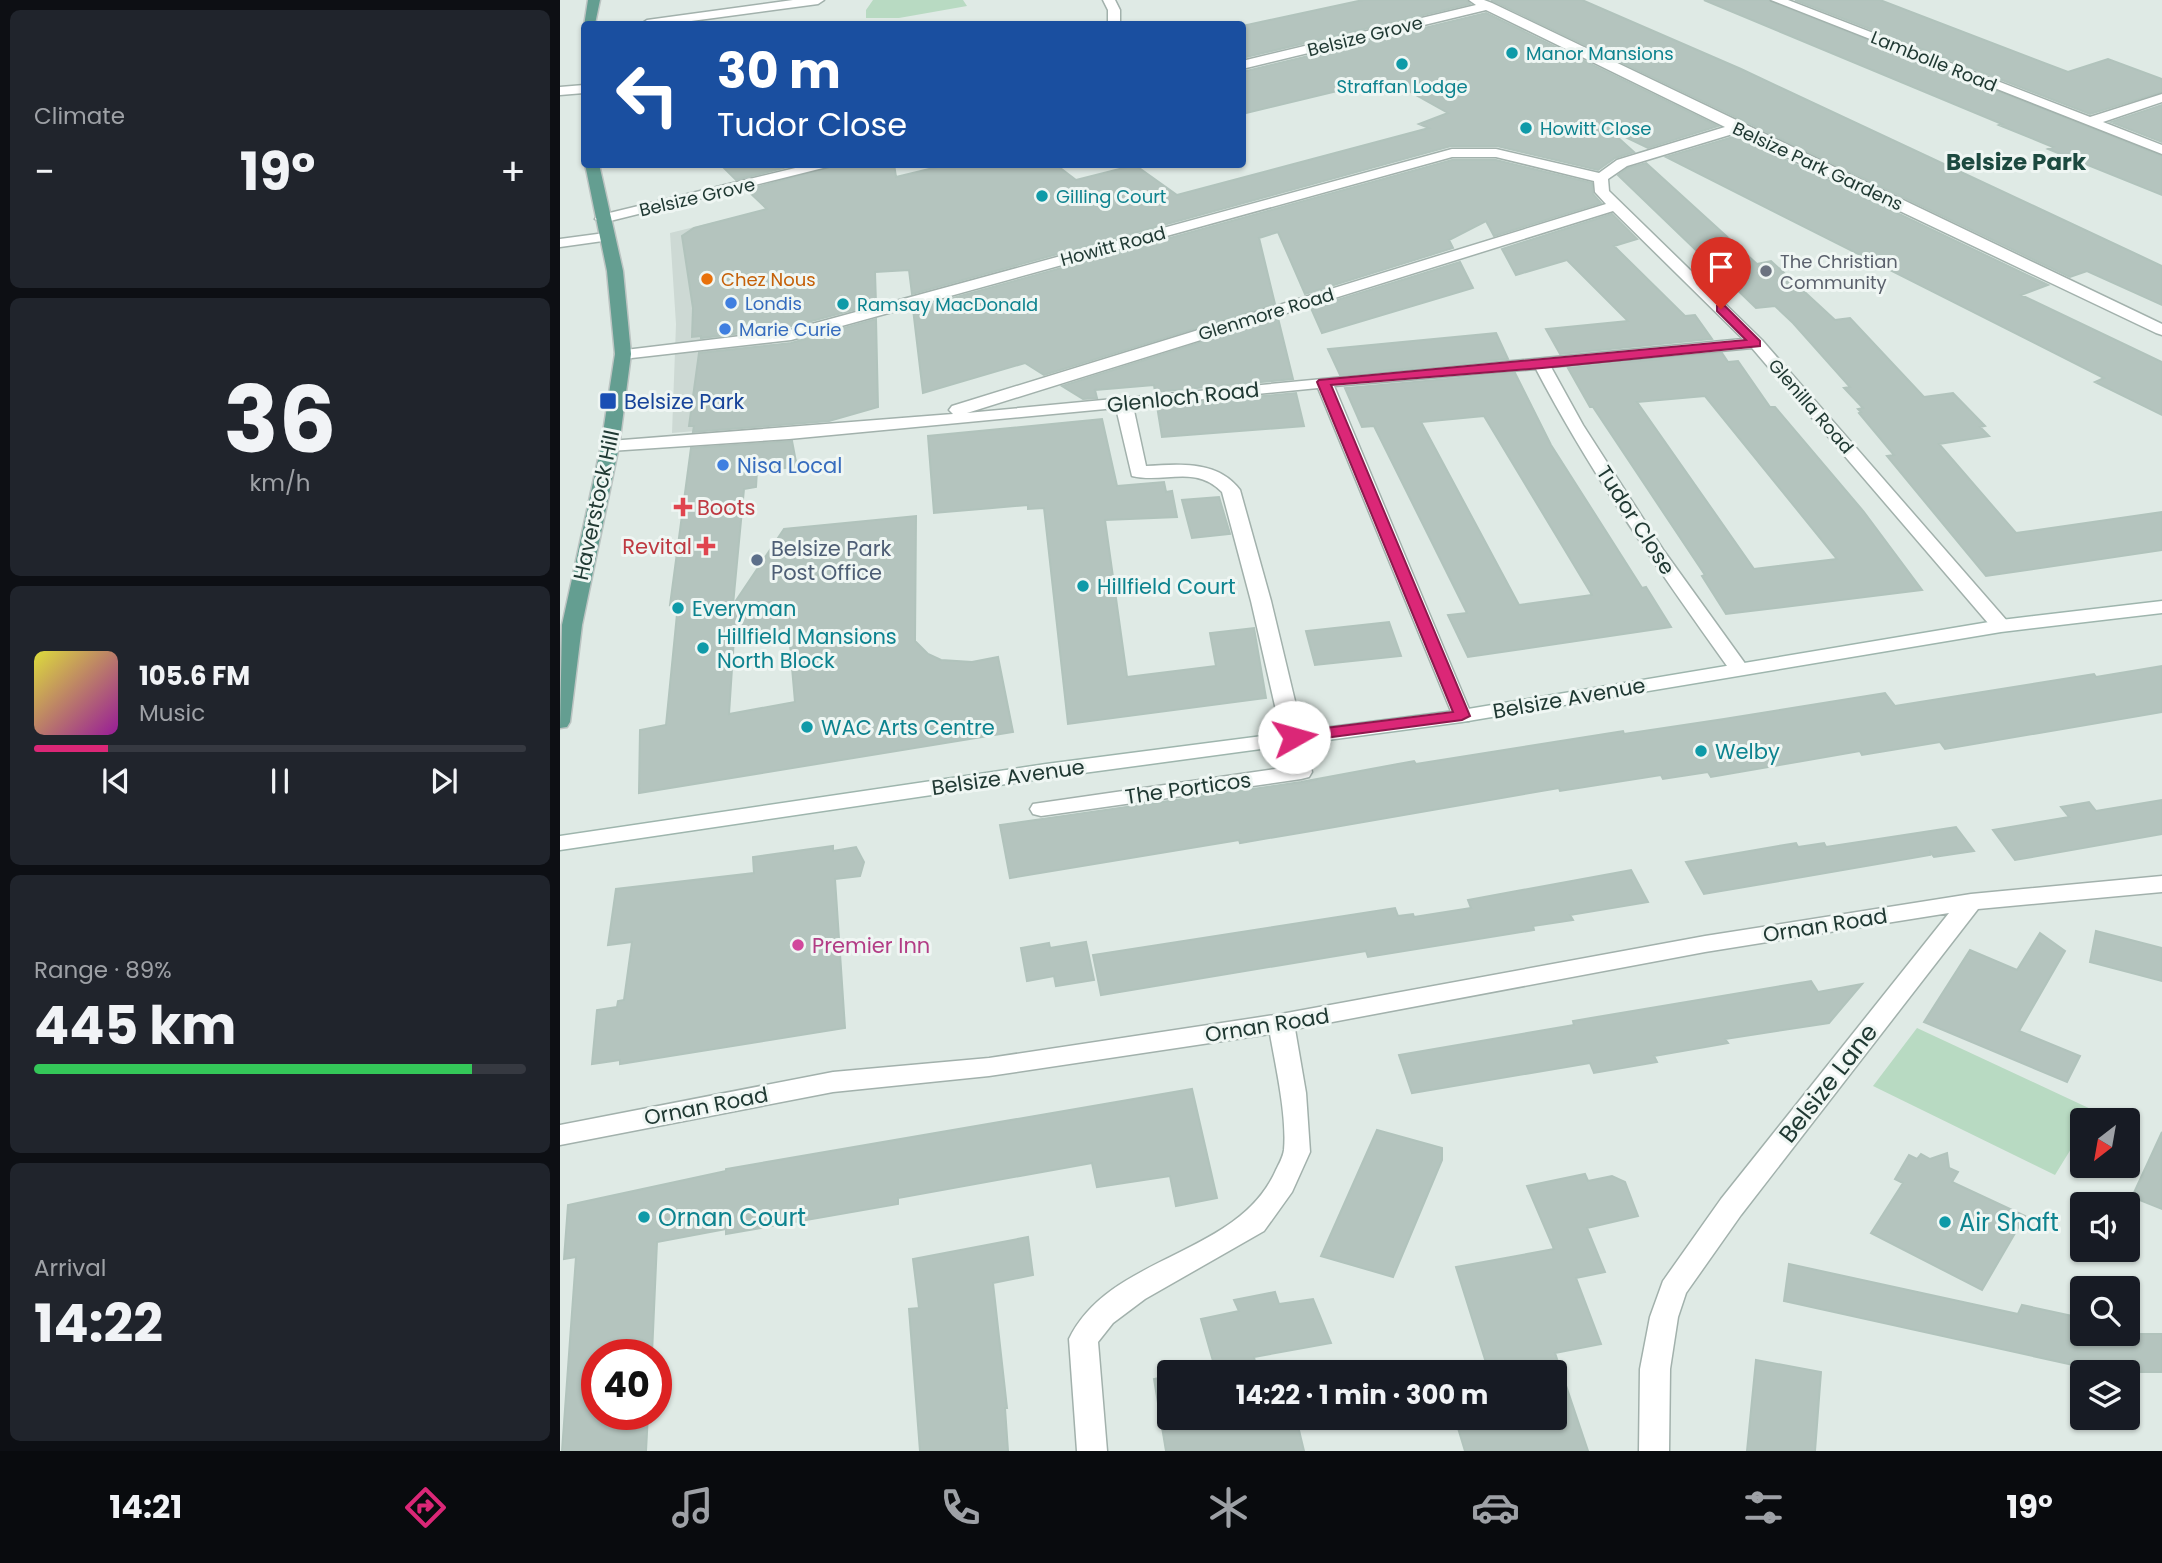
<!DOCTYPE html>
<html lang="en">
<head>
<meta charset="utf-8">
<style>
	body { margin:0; font-family:Poppins,sans-serif; background:#20242c; color:#f1f3f6; height:100vh; display:flex; flex-direction:column; font-size:26px; white-space:nowrap }
	* { box-sizing:border-box; margin:0 }
	p { font-size:23px; color:#9ea1a6 }
	.icon { flex:none; width:38px; height:38px; fill:none; stroke:currentColor; stroke-width:2; stroke-linecap:round; stroke-linejoin:round }
	.map { position:relative; flex:1; overflow:hidden }
	.details { display:flex; flex-direction:column; gap:10px; padding:10px; background:#0d0f14; width:560px }
	.details>* { flex:none }
	.banner { position:absolute; left:21px; top:21px; width:665px; height:147px; border-radius:7px; box-shadow:0 2px 5px #0004; background:#1a4fa0; color:#fff; overflow:hidden }
	.needle { width:46px; rotate:211deg }
	.controls { position:absolute; left:1510px; top:1108px; display:grid; gap:14px }
	.controls a { display:grid; place-items:center; width:70px; height:70px; border-radius:7px; background:#171b24; box-shadow:0 2px 5px #0004; font-size:35px }
	.speed { position:absolute; left:21px; top:1339px; display:flex; gap:14px; font-size:35px; font-weight:700; text-align:center }
	.speed>* { display:grid; place-content:center; width:91px; height:91px; border-radius:50%; background:#171b24; box-shadow:0 2px 5px #0004; line-height:1 }
	.speed .limit { border:10px solid #d22; background:#fff; color:#111 }
	.pin { position:absolute; display:grid; place-items:center; width:60px; height:60px; color:#fff; margin:-72px -30px; border-radius:50% 50% 50% 0; rotate:-45deg; box-shadow:0 0 7px #0007 }
	.pin .icon { rotate:45deg }
	.me { position:absolute; width:77px; margin:-38px; rotate:83deg; stroke-linejoin:round; filter:drop-shadow(0 0 5px #0008) }
	.turn { display:flex; align-items:center; gap:24px; height:147px; padding:0 21px; font-size:32px }
	.turn .icon { width:91px; height:91px; stroke-width:2.5 }
	.turn b { display:block; font-size:49px; line-height:60px }
	.big { font-size:52px; font-weight:700; line-height:1.1 }
	.details .widget { flex:1; display:flex; flex-direction:column; justify-content:center; gap:10px; min-width:0; padding:0 24px; border-radius:10px; background:#20242c }
	.details .dial { align-items:center; gap:0 }
	.dial b { font-size:91px; line-height:1 }
	.song { display:flex; align-items:center; gap:21px }
	.cover { width:84px; height:84px; border-radius:10px; background:linear-gradient(135deg,hsl(60 70% 55%),hsl(300 70% 35%)) }
	.played { height:7px; border-radius:4px; background:linear-gradient(90deg,#db2777 15%,#363941 15%) }
	.keys { display:flex; justify-content:space-around; direction:ltr }
	.heat { display:flex; justify-content:space-between; align-items:center; font-size:38px; direction:ltr }
	.charge { height:10px; border-radius:5px; background:linear-gradient(90deg,#34c759 89%,#363941 0) }
	.trip { position:absolute; left:597px; top:1360px; width:410px; height:70px; border-radius:7px; background:#171b24; box-shadow:0 2px 5px #0004; font-weight:700; line-height:70px; text-align:center }
	.menu { display:flex; height:112px; justify-content:space-around; align-items:center; background:#090b0e; color:#9ea1a6 }
	.menu .icon { width:49px; height:49px }
	.menu .selected { color:#db2777 }
	.menu b { font-size:32px; color:#f1f3f6 }
	main { display:flex; flex:1; min-height:0 }
	.map>svg:first-child { display:block }
	.built { fill:#cdd9d4 }
	.green { fill:#b8dac2 }
	.building { fill:#b4c4be; stroke:#b1c3bc; stroke-width:2; fill-rule:evenodd }
	.lines { fill:none; stroke-linecap:round; stroke-linejoin:round }
	.street-casing { stroke:#a2b1ac; stroke-width:3 }
	.secondary-casing { stroke:#9eb5ad; stroke-width:3 }
	.primary-casing { stroke:#bcc4c2; stroke-width:3 }
	.street { fill:#fff; fill-rule:evenodd }
	.secondary { fill:#fff; fill-rule:evenodd }
	.primary { fill:#649e91; fill-rule:evenodd }
	.route { fill:#db2777; stroke:#8e194d; stroke-width:2 }
	.culture-dot { fill:#0f9aa8; stroke:#eff6f3; stroke-width:2.5 }
	.worship-dot { fill:#6b7280; stroke:#eff6f3; stroke-width:2.5 }
	.food-dot { fill:#e8710a; stroke:#eff6f3; stroke-width:2.5 }
	.shop-dot { fill:#3f7fe0; stroke:#eff6f3; stroke-width:2.5 }
	.transit-dot { fill:#1a4fb4; stroke:#eff6f3; stroke-width:2.5 }
	.health-dot { fill:#e0444e; stroke:#eff6f3; stroke-width:2.5 }
	.service-dot { fill:#5c6f8a; stroke:#eff6f3; stroke-width:2.5 }
	.hotel-dot { fill:#d1479c; stroke:#eff6f3; stroke-width:2.5 }
	.labels { text-anchor:middle; dominant-baseline:central; stroke-width:6; stroke-linejoin:round; paint-order:stroke }
	.far-street-label { font-size:18px; fill:#203933; stroke:#eff6f3 }
	.far-culture-label { font-size:18px; fill:#0d838f; stroke:#eff6f3; text-anchor:start }
	.far-worship-label { font-size:18px; fill:#5b616d; stroke:#eff6f3; text-anchor:start }
	.far-food-label { font-size:18px; fill:#c56008; stroke:#eff6f3; text-anchor:start }
	.far-shop-label { font-size:18px; fill:#366cbe; stroke:#eff6f3; text-anchor:start }
	.street-label { font-size:21px; fill:#203933; stroke:#eff6f3 }
	.transit-label { font-size:21px; fill:#164399; stroke:#eff6f3; text-anchor:start }
	.shop-label { font-size:21px; fill:#366cbe; stroke:#eff6f3; text-anchor:start }
	.health-label { font-size:21px; fill:#be3a42; stroke:#eff6f3; text-anchor:start }
	.service-label { font-size:21px; fill:#4e5e75; stroke:#eff6f3; text-anchor:start }
	.culture-label { font-size:21px; fill:#0d838f; stroke:#eff6f3; text-anchor:start }
	.hotel-label { font-size:21px; fill:#b23c85; stroke:#eff6f3; text-anchor:start }
	.far-district-label { font-size:23px; font-weight:bold; fill:#1d4a40; stroke:#eff6f3 }
	.near-street-label { font-size:24px; fill:#203933; stroke:#eff6f3 }
	.near-culture-label { font-size:24px; fill:#0d838f; stroke:#eff6f3; text-anchor:start }
</style>
</head>
<body>
<main>
<section class="details">
<div class="widget"><p>Climate</p>
<div class="heat"><a>−</a><b class="big">19°</b><a>+</a></div>
</div>
<div class="widget dial"><b>36</b><p>km/h</p></div>
<div class="widget">
<div class="song"><i class="cover"></i><div><b>105.6 FM</b><p>Music</p></div></div>
<div class="played"></div>
<div class="keys"><svg class="icon" aria-label="previous" viewBox="0 0 24 24"><path d="M18 5L8 12l10 7zM5 5v14"/></svg><svg class="icon" aria-label="pause" viewBox="0 0 24 24"><path d="M8 5v14M16 5v14"/></svg><svg class="icon" aria-label="next" viewBox="0 0 24 24"><path d="M6 5l10 7-10 7zM19 5v14"/></svg></div>
</div>
<div class="widget"><p>Range · 89%</p><b class="big">445 km</b><div class="charge"></div></div>
<div class="widget"><p>Arrival</p><b class="big">14:22</b></div>
</section>
<div class="map">
<svg width="1602" height="1451" viewBox="0 0 1602 1451">
	<rect width="100%" height="100%" fill="#dfeae5"/>
	<path class="built" d="M183,215l20,18 10,95 -6,97 -95,8 4,-109 -6,-91z"/>
	<path class="green" d="M313,0h90l4,6 -68,12h-33v-8z
		M1357,1028l178,83 -6,9h-7v11l-27,44 -182,-89z"/>
	<path class="building" d="M803,0h103l4,4 -228,54v-32z
		M931,0h91l159,69 421,197v39l-75,-34 -17,6z
		M1144,0h64l394,156v39l-114,-46 5,-2 -54,-22 3,-1z
		M1235,0h85l188,72 40,-13 54,20v13l-72,22z
		M926,13l232,113 -70,22 -33,-16 -1,2 20,18 -19,6 -17,12 -101,-24h-46l-539,148 -3,-24 -34,2 1,32 -87,23 -88,11v-2l-9,1 1,-29 -11,-72 12,-8 73,-19 -20,-19 94,-26h53l2,13 54,-13h105l21,16 59,-15 42,30 252,-67 -10,-4 29,-11 -61,-34 -145,35v-42z
		M1602,105v37l-51,-20z
		M1176,136l312,149 -27,10 141,67v53l-67,-33 9,-4 -438,-221z
		M892,160h44l96,23 1,11 8,9 -107,33 -8,-15 -37,19 4,8 -148,46 -27,-62 -19,6 16,66 -231,71 -19,-12 -102,30 -10,-84z
		M1086,163l111,101 14,-3 64,59 15,-2 74,79 29,-4 32,33 -5,1 9,9 -50,8 77,89 146,-21v38l-176,26 -99,-120 7,-1 -35,-42 2,-1 -3,-3 5,-1 -19,-20 6,-1 -57,-64 -18,-17 -19,2 -138,-133 10,-7z
		M160,164h79l-63,16z
		M1052,214l25,25 -23,7 71,70 10,-1 17,24 -152,15 -14,-25 82,-8 -61,-61 -51,15 -14,-26z
		M900,262l13,26 -151,45 -11,-25z
		M718,318l15,61 -138,13 -1,-7 -59,5 2,8 -14,1 -21,-13z
		M316,319l2,88 -49,14 -136,11 1,-6h-5l10,-73 92,-10z
		M936,333l12,26 -168,16 -12,-26z
		M1162,353l6,9 10,-1 32,46h5l89,105 58,78 -196,24 -24,-38 3,-1 -112,-168h-3l-22,-39zM1145,396l132,163 -83,10 -117,-167z
		M955,373l36,72 91,143 4,-1 25,40 -203,30 -20,-42 19,-2 -93,-187 -12,1 -17,-39zM924,416l108,179 -73,10 -98,-183z
		M736,393l8,33 -142,11 -5,-31z
		M542,419l15,67 47,-4 2,10 6,-1 5,26 -72,3 22,157 89,-11 -6,-33 44,-5 12,70 -198,26 -24,-216 -16,1v-4l-94,8 -6,-77z
		M232,441l5,26 -40,3 -1,17 -12,2 -11,116 51,-76 132,-13 -1,125 13,13 13,6 31,2 26,-5 15,75 -374,61 1,-63 26,-5 12,-121 -8,1 21,-157zM229,633l6,69 -66,12 5,-76z
		M659,497l11,37 -38,4 -10,-38z
		M829,622l12,34 -86,9 -9,-34z
		M1602,666v46l-217,37 -5,-7 -78,13 -2,-4 -149,26 -3,-5 -45,7 -2,-4 -101,16 -1,-3 -230,40 -89,15 -1,-3 -229,38 -10,-53 301,-43 113,-21 2,3 207,-33 1,3 100,-15 161,-26 10,13 199,-32 2,3z
		M1602,800v34l-147,26 -22,-30 76,-13 -8,-10 28,-5 7,9z
		M1396,827l18,24 -40,6 -4,-5v3l-226,39 -18,-32 110,-19 2,4 26,-4 2,4z
		M273,846v5l23,-4 8,15 -4,14 -25,3 10,149 -225,36v-4l-28,4 5,-54 20,-3 1,-6 6,-1 8,-58 -24,3 8,-56 138,-16 -1,-16z
		M1071,870l17,32 -78,13 3,5 -40,6 1,4 -166,27 -2,-6 -265,44 -8,-40 302,-47 3,8 15,-2 1,3 57,-9 -3,-8z
		M1536,931l66,17v33l-72,-19z
		M1480,933l25,18 -46,80 61,25 -13,26 -143,-60 46,-72 47,20z
		M526,942l8,38 -38,6 -2,-10 -27,5 -6,-33 28,-5 1,5z
		M1251,981l7,11 44,-8 -33,39 -104,16 3,4 -74,13 3,6 -63,11 -4,-10 -178,30 -13,-38 175,-30 -1,-4z
		M632,1089l25,109 -41,8 -6,-30 -73,11 -5,-24 -194,35v6l-172,30v-5l-69,13 -5,112h-55v60h51l-2,37h-84l14,-194 -12,2 4,-54 158,-34v-2z
		M817,1130l65,18v12l-49,117 -72,-21z
		M1602,1132v77l-30,-12z
		M1387,1153l2,15 9,4 -6,10 73,34 -43,74 -111,-57 32,-50 -8,-4 14,-24 8,4 4,-5 9,5z
		M1025,1174l3,7 24,-5 13,6 13,34 -51,12 18,44 -29,6 25,66 -46,9 33,98h-123l-10,-33h99v-46h-65l-33,-105 98,-18 -27,-63z
		M468,1237l5,38 -40,8 14,125h-2l3,43h-88l-11,-142 10,-1 -6,-49z
		M1229,1264l229,50 4,-9 60,13v16h80v38h-57l-321,-71z
		M715,1292l4,12 34,-5 18,44 -77,14 3,15h-65l23,-4 -14,-49 38,-8 -5,-11z
		M1196,1360l65,12 -6,79h-68z
		M609,1376v42h127l8,33h-138l-12,-72z"/>
	<g class="lines">
		<defs>
			<path id="street" d="M233,0h31l-6,4 -149,20h-28l6,-4z
				M543,0h12l5,10v14h-12v-14z
				M909,0h15l8,3 670,321v11l-6,-2 -420,-200 -109,33 -19,13 1,12 153,149 246,282 3,4 -3,4h-14l-242,-282 -201,19 32,58 81,126 85,118 -3,4h-14c-70,-98 -140,-197 -196,-304l-202,17 138,330 -3,5h-14l-137,-333 -185,18 13,60c33,-2 72,-6 94,24l31,111 41,171 -3,5 -8,2 -260,37 -8,-2 -3,-5 3,-5 256,-37 -38,-166 -29,-109c-27,-28 -58,-8 -90,-16l-16,-68 -327,31 -179,12 -9,-5 9,-5 343,-27 -4,-4 3,-4 654,-202 -11,-12 -1,-11 -98,-24h-44l-661,183 -168,19 -6,-2 -2,-3 2,-3 173,-21 662,-181h44l103,24 18,-13 108,-33 -239,-117 -244,59v-8l234,-56zM1053,211l130,128 -776,74z
				M1211,0h17l302,117 72,-23v8l-59,20 59,23v9z
				M24,85v8l-24,2v-8z
				M252,164h27l-237,59 -7,-4 2,-3z
				M45,233l5,1 2,3 -2,3 -50,7v-8z
				M1602,876v16l-184,17 -237,306 -55,78 -8,24 -8,52 -1,82h-30l1,-82 10,-52 13,-36 58,-82 228,-286 -244,39 -410,77 11,64 4,59 -18,40 -28,39 -119,68 -32,24 -15,19 9,109h-30l-8,-112c41,-85 169,-82 207,-169 3,-6 7,-13 8,-20 3,-34 -8,-82 -14,-116l-281,42 -156,16 -273,53v-20l273,-53 156,-14 292,-44 424,-78 266,-42z"/>
			<path id="secondary" d="M1602,601v12l-161,19 -539,90 -416,56 -486,72v-14l486,-72 416,-54 539,-90z"/>
			<path id="primary" d="M28,0h12l-5,24 -11,2z
				M25,164h14l24,107 8,83 -12,92 -37,179 -12,97 -3,5 -7,1 2,-103 39,-179 14,-92 -8,-83z"/>
		</defs>
		<use href="#street" class="street-casing"/>
		<use href="#secondary" class="secondary-casing"/>
		<use href="#primary" class="primary-casing"/>
		<use href="#street" class="street"/>
		<use href="#secondary" class="secondary"/>
		<use href="#primary" class="primary"/>
	</g>
	<path class="route" d="M1157,306h8l35,35v5l-218,22 -211,17 139,331 -8,4 -168,22 -6,-1 -2,-4 2,-3 6,-2 159,-20 -136,-330 2,-2 427,-40 -29,-29z"/>
	<g class="culture-dot">
		<circle cx="952" cy="53" r="7"/>
		<circle cx="842" cy="64" r="7"/>
		<circle cx="966" cy="128" r="7"/>
		<circle cx="482" cy="196" r="7"/>
		<circle cx="283" cy="304" r="7"/>
		<circle cx="523" cy="586" r="7"/>
		<circle cx="118" cy="608" r="7"/>
		<circle cx="143" cy="648" r="7"/>
		<circle cx="247" cy="727" r="7"/>
		<circle cx="1141" cy="751" r="7"/>
		<circle cx="84" cy="1217" r="7"/>
		<circle cx="1385" cy="1222" r="7"/>
	</g>
	<circle class="worship-dot" cx="1206" cy="271" r="7"/>
	<circle class="food-dot" cx="147" cy="279" r="7"/>
	<g class="shop-dot">
		<circle cx="171" cy="303" r="7"/>
		<circle cx="165" cy="329" r="7"/>
		<circle cx="163" cy="465" r="7"/>
	</g>
	<rect class="transit-dot" x="39" y="392" width="18" height="18" rx="3.5"/>
	<g class="health-dot">
		<path d="M119.5 496.5h7v7h7v7h-7v7h-7v-7h-7v-7h7z"/>
		<path d="M142.5 535.5h7v7h7v7h-7v7h-7v-7h-7v-7h7z"/>
	</g>
	<circle class="service-dot" cx="197" cy="560" r="7"/>
	<circle class="hotel-dot" cx="238" cy="945" r="7"/>
	<g class="labels">
		<g class="far-street-label">
			<text transform="translate(805 36) rotate(-14)">Belsize Grove</text>
			<text transform="translate(1374 61) rotate(22)">Lambolle Road</text>
			<text transform="translate(1258 166) rotate(25)">Belsize Park Gardens</text>
			<text transform="translate(137 197) rotate(-13)">Belsize Grove</text>
			<text transform="translate(553 246) rotate(-15)">Howitt Road</text>
			<text transform="translate(706 314) rotate(-17)">Glenmore Road</text>
			<text transform="translate(1251 406) rotate(49)">Glenilla Road</text>
		</g>
		<g class="far-culture-label">
			<text x="966" y="53">Manor Mansions</text>
			<text x="842" y="86" text-anchor="middle">Straffan Lodge</text>
			<text x="980" y="128">Howitt Close</text>
			<text x="496" y="196">Gilling Court</text>
			<text x="297" y="304">Ramsay MacDonald</text>
		</g>
		<g class="far-worship-label">
			<text x="1220" y="261">The Christian<tspan x="1220" dy="21">Community</tspan></text>
		</g>
		<g class="far-food-label">
			<text x="161" y="279">Chez Nous</text>
		</g>
		<g class="far-shop-label">
			<text x="185" y="303">Londis</text>
			<text x="179" y="329">Marie Curie</text>
		</g>
		<g class="street-label">
			<text transform="translate(623 397) rotate(-6)">Glenloch Road</text>
			<text transform="translate(36 505) rotate(-78)">Haverstock Hill</text>
			<text transform="translate(1076 520) rotate(57)">Tudor Close</text>
			<text transform="translate(1009 698) rotate(-10)">Belsize Avenue</text>
			<text transform="translate(448 777) rotate(-8)">Belsize Avenue</text>
			<text transform="translate(628 788) rotate(-8)">The Porticos</text>
			<text transform="translate(1265 925) rotate(-9)">Ornan Road</text>
			<text transform="translate(707 1025) rotate(-9)">Ornan Road</text>
			<text transform="translate(146 1106) rotate(-11)">Ornan Road</text>
		</g>
		<g class="transit-label">
			<text x="64" y="401">Belsize Park</text>
		</g>
		<g class="shop-label">
			<text x="177" y="465">Nisa Local</text>
		</g>
		<g class="health-label">
			<text x="137" y="507">Boots</text>
			<text x="132" y="546" text-anchor="end">Revital</text>
		</g>
		<g class="service-label">
			<text x="211" y="548">Belsize Park<tspan x="211" dy="24">Post Office</tspan></text>
		</g>
		<g class="culture-label">
			<text x="537" y="586">Hillfield Court</text>
			<text x="132" y="608">Everyman</text>
			<text x="157" y="636">Hillfield Mansions<tspan x="157" dy="24">North Block</tspan></text>
			<text x="261" y="727">WAC Arts Centre</text>
			<text x="1155" y="751">Welby</text>
		</g>
		<g class="hotel-label">
			<text x="252" y="945">Premier Inn</text>
		</g>
		<g class="far-district-label">
			<text x="1456" y="162">Belsize Park</text>
		</g>
		<g class="near-street-label">
			<text transform="translate(1268 1083) rotate(-52)">Belsize Lane</text>
		</g>
		<g class="near-culture-label">
			<text x="98" y="1217">Ornan Court</text>
			<text x="1399" y="1222">Air Shaft</text>
		</g>
	</g>
</svg>
<div class="controls">
<a><svg class="needle" viewBox="-14 -14 28 28"><path d="M0-13l5 13h-10z" fill="#e53935"/><path d="M0 13l5-13h-10z" fill="#9ea1a6"/></svg></a>
<a><svg class="icon" aria-label="sound" viewBox="0 0 24 24"><path d="M4 9h4l5-4v14l-5-4H4zM17 9q2 3 0 6"/></svg></a>
<a><svg class="icon" aria-label="search" viewBox="0 0 24 24"><circle cx="10" cy="10" r="6"/><path d="M15 15l6 6"/></svg></a>
<a><svg class="icon" aria-label="layers" viewBox="0 0 24 24"><path d="M12 4l9 5-9 5-9-5zM3 14l9 5 9-5"/></svg></a>
</div>
<div class="speed"><div class="limit">40</div></div>
<div class="pin" style="left:1161px;top:309px;background:#d93025"><svg class="icon" aria-label="arrive" viewBox="0 0 24 24"><path d="M6 21V4h12l-3 4 3 4H6"/></svg></div>
<svg class="me" style="left:734px;top:737px" viewBox="-20 -20 40 40"><circle r="19" fill="#fff"/><path d="M0-13L10 11 0 6-10 11z" fill="#db2777"/></svg>
<div class="trip">14:22 · 1 min · 300 m</div>
<div class="banner">
<div class="turn"><svg class="icon" aria-label="left" viewBox="0 0 24 24"><path d="M17 20v-9H6M10 6l-5 5 5 5"/></svg><div><b>30 m</b>Tudor Close</div></div>
</div>
</div>
</main>
<nav class="menu">
<b>14:21</b>
<svg class="icon selected" aria-label="directions" viewBox="0 0 24 24"><path d="M12 3l9 9-9 9-9-9zM9 14v-3h6M13 9l2 2-2 2"/></svg>
<svg class="icon" aria-label="music" viewBox="0 0 24 24"><path d="M9 18V5l10-2v13"/><circle cx="6" cy="18" r="3"/><circle cx="16" cy="16" r="3"/></svg>
<svg class="icon" aria-label="phone" viewBox="0 0 24 24"><path d="M5 4h4l2 5-3 2q2 4 5 5l2-3 5 2v4C11 20 4 13 5 4z"/></svg>
<svg class="icon" aria-label="climate" viewBox="0 0 24 24"><path d="M12 3v18M4 7l16 10M4 17L20 7"/></svg>
<svg class="icon" aria-label="car" viewBox="0 0 24 24"><path d="M5 17H2v-5l4-1 3-4h7l3 4 3 1v5h-3M9 17h6M6 11h13"/><circle cx="7" cy="17" r="2"/><circle cx="17" cy="17" r="2"/></svg>
<svg class="icon" aria-label="filters" viewBox="0 0 24 24"><path d="M4 7h16M4 17h16"/><circle cx="9" cy="7" r="2"/><circle cx="15" cy="17" r="2"/></svg>
<b>19°</b>
</nav>
</body>
</html>
